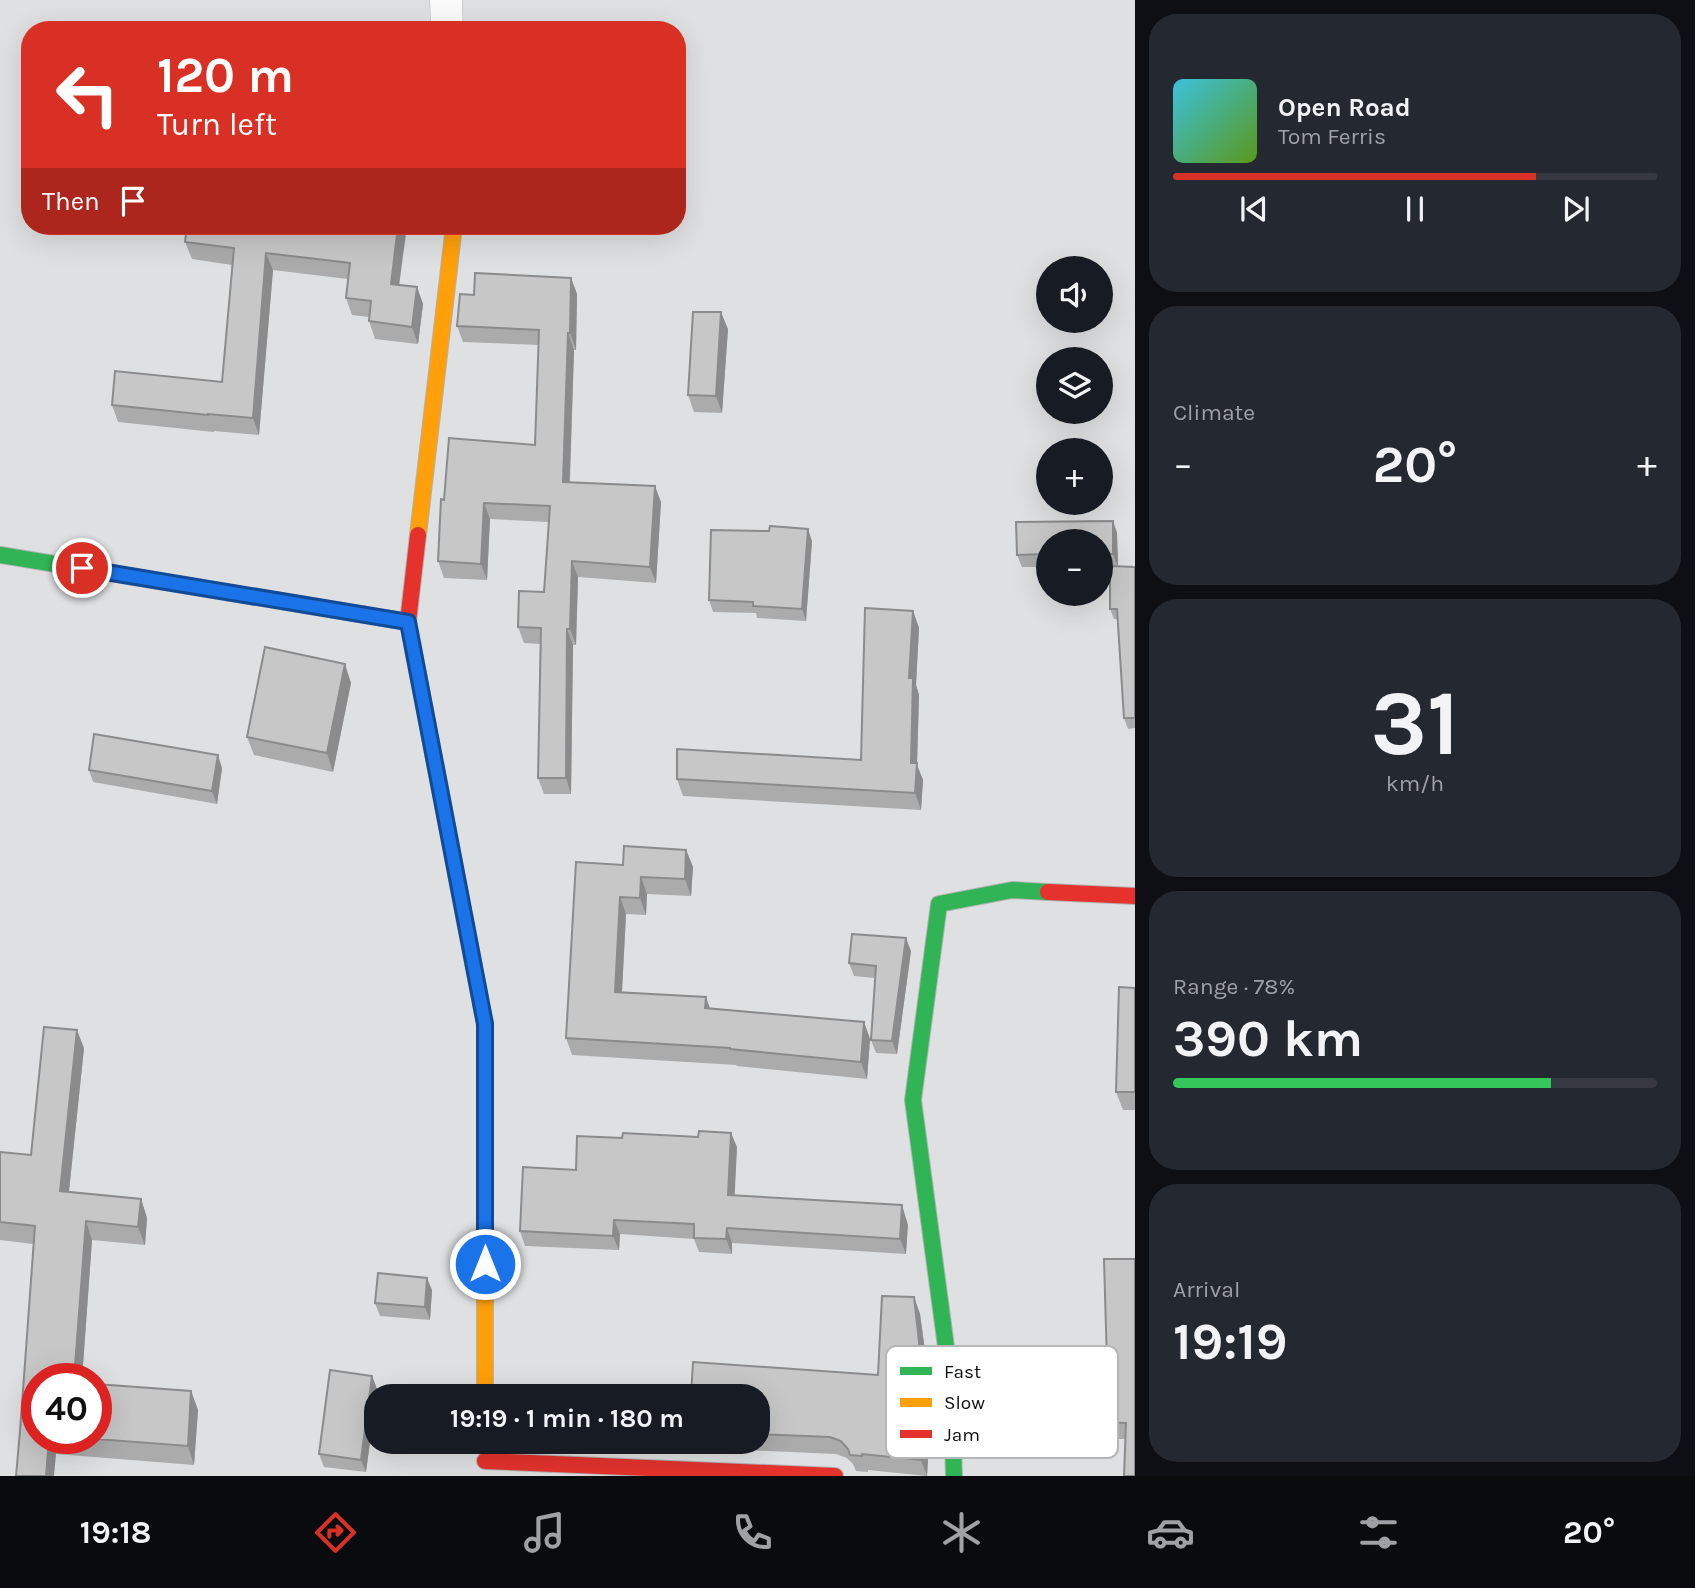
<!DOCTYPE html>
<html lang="en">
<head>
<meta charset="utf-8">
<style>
	body { margin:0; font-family:Karla,sans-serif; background:#242831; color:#f1f3f6; height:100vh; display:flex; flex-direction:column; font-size:26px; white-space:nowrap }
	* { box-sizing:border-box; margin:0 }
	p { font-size:23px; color:#9ea1a6 }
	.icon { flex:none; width:38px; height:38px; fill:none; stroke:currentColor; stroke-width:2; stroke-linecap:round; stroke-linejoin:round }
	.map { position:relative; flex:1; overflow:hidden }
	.panel { display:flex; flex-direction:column; gap:14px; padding:14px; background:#0d0f14; width:560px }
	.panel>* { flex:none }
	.hud { position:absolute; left:21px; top:21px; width:665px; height:214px; border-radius:28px; box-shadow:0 7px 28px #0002; background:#d93025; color:#fff; overflow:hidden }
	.buttons { position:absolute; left:1036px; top:256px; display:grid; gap:14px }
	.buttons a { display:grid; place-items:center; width:77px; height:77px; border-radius:50%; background:#171b24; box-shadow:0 7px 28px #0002; font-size:35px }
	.speed { position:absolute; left:21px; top:1363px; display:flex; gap:14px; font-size:35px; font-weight:700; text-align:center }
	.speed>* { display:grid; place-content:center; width:91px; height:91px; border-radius:50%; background:#171b24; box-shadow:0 7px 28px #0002; line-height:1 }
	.speed .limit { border:10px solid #d22; background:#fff; color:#111 }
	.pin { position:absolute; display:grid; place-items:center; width:60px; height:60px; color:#fff; margin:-30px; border:4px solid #fff; border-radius:50%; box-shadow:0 2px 7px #0007 }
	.me { position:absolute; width:77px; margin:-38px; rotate:0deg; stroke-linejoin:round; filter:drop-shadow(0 0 5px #0008) }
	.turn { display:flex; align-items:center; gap:24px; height:147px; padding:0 21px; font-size:32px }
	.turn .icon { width:91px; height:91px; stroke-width:2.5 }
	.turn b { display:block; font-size:49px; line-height:60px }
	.then { display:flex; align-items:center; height:66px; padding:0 21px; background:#0003; gap:14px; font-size:26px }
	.big { font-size:52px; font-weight:700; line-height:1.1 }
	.panel .widget { flex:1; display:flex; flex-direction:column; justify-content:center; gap:10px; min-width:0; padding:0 24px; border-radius:28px; background:#242831 }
	.panel .dial { align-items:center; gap:0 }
	.dial b { font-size:91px; line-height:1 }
	.song { display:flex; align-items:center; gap:21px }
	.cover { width:84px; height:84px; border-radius:10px; background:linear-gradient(135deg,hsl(190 70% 55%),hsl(90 70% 35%)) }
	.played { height:7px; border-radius:4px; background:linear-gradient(90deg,#d93025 75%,#363941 75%) }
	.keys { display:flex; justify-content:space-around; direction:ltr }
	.heat { display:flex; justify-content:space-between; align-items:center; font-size:38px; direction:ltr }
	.charge { height:10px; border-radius:5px; background:linear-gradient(90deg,#34c759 78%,#363941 0) }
	.trip { position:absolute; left:364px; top:1384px; width:406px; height:70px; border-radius:28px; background:#171b24; box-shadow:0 7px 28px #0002; font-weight:700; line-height:70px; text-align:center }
	.dock { display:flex; height:112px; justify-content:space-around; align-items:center; background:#090b0e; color:#9ea1a6 }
	.dock .icon { width:49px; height:49px }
	.dock .on { color:#d93025 }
	.dock b { font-size:32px; color:#f1f3f6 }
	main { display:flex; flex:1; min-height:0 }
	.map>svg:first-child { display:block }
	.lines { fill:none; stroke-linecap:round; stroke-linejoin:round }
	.street-casing { stroke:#b1b2b3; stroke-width:33 }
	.fast-casing { stroke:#b1b2b3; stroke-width:18 }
	.slow-casing { stroke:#b1b2b3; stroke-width:18 }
	.jam-casing { stroke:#b1b2b3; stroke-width:18 }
	.street { stroke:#fafafa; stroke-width:32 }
	.fast { stroke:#30b455; stroke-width:16 }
	.slow { stroke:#ff9f0a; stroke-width:16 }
	.jam { stroke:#e5322d; stroke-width:16 }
	.wall { fill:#ababac }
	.shaded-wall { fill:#8b8b8c }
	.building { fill:#c7c7c8; stroke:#8b8b8c; stroke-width:2 }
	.route-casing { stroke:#114b97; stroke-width:18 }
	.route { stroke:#1a73e8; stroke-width:12 }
	.key { fill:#fff; stroke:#b6b6b7; stroke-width:2 }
	.key-label { font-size:19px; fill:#0c0d0e }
</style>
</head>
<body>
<main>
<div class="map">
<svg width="1135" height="1476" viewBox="0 0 1135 1476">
	<rect width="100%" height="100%" fill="#dfe0e1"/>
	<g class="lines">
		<defs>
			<path id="street" d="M446,0l1,30"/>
			<path id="fast" d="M0,555l408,67
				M954,1476l-3,-92 -38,-284 26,-196 73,-14 36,2"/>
			<path id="slow" d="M418,535l36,-309
				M473,963l12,61v372"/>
			<path id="jam" d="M418,535l-10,87 65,341
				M1048,892l87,4
				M485,1461l350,15"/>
		</defs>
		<use href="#street" class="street-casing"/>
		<use href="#fast" class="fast-casing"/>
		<use href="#slow" class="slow-casing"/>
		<use href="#jam" class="jam-casing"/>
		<use href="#street" class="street"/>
		<use href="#fast" class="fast"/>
		<use href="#slow" class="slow"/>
		<use href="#jam" class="jam"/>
	</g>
	<path class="wall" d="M307,226l92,59 18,2 6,17 -5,40 -43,-5 -6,-18v-4l-17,-2 -6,-17 2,-19 -75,-9 -14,165 -45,-4v1l-96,-10 -6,-17 110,-23 10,-117 -40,-6 -7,-17z
		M571,278l6,16 -1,56h-2l-4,132 91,20 -5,81 -78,-6 -2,68h-3l-2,149h-27l-6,-16 2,-134 -16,-1 -6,-16 26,-35 5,-70 -59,-3 -3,61 -43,-2 -6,-17 6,-61 91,-55 4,-100 -76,-3 -6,-16 17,-31z
		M728,329l-6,84 -28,-1 -6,-17z
		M1113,521l4,12 1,33 17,1v161l-7,1 -4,-11 -7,-99h-3l-4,-10v-43h-9v-25h-53v26h-26l-5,-12 -1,-33z
		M812,541l-6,80 -49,-3 -1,-5 -43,-1 -4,-12z
		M913,611l6,17 -3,57 3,10 -2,70 6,15 -2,30 -238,-14 -6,-17 184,-19z
		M351,683l-18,89 -79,-17 -7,-18z
		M222,768l-5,36 -124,-22 -4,-12z
		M686,850l7,17 -2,29 -44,-2 -1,21 -20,-1 -4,78 88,16 154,14 6,17 -3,40 -130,-13 -1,-1 -164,-10 -6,-17 57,-173z
		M911,951l-14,103 -21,-1 -5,-13 4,-62 -21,-2 -5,-13z
		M1135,988v122h-12l-7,-18z
		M84,1048l-15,144 72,7 6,19 -2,27 -53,-5 -10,139h-45v59h59l95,-47 7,19 -4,55 -138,-11 -36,-23 13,-187 -33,-4v-88l31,3z
		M737,1147l-3,48 173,25 -1,34 -174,-11v11l-33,-2 -5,-13 -74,-5 -1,16 -94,-4 -5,-15 56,-61z
		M1135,1259l-10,180h-18l-6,-17 6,-58z
		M432,1290l-2,30 -50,-4 -5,-13z
		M914,1297l6,17 6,44 -1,13h-10l-4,37 19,18 -3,50 -59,-6v2l-12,-1 -3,-7 -6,-6 -11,-4 -141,-6 -3,-6h66v-46l120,-21z
		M372,1376l5,13 -11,83 -42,-5 -5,-13z"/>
	<path class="shaded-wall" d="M398,226h9l-10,75 -6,-17z
		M266,253l7,17 -14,165 -6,-17z
		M571,278l6,16 -1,56 -6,-17z
		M417,287l6,17 -5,40 -6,-17z
		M721,312l7,17 -6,84 -6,-17z
		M568,333l6,17 -5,148 -6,-16z
		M655,486l6,16 -5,81 -6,-16z
		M484,503l6,16 -3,61 -6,-16z
		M1113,521l4,12 1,33 -5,-12z
		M808,529l4,12 -6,80 -4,-12z
		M572,561l6,16 -2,68 -6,-16z
		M913,611l6,17 -3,57 3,10 -2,70 6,15 -2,30 -6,-17 -4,-30 -2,-85z
		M567,629l6,16 -2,149 -5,-16z
		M345,664l6,19 -18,89 -6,-19z
		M218,755l4,13 -5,36 -5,-13z
		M686,850l7,17 -2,29 -6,-17z
		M641,877l6,17 -1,21 -6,-17z
		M620,897l6,17 -5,95 -6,-17z
		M906,938l5,13 -14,103 -5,-13z
		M706,997l6,17 -7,-6z
		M864,1022l6,17 -3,40 -6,-17z
		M77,1030l7,18 -17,161 -7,-18z
		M731,1133l6,14 -3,62 -6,-14z
		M141,1199l6,19 -2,27 -7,-18z
		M902,1205l6,20 -2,29 -6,-15z
		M614,1220l6,14 -1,16 -6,-14z
		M86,1221l6,19 -10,139h-8z
		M727,1228l5,15v11l-6,-15z
		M427,1278l5,12 -2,30 -5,-13z
		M914,1297l6,17 6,44 -1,13 -6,-17z
		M909,1354l6,17 -5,53 -6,-17z
		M372,1376l5,13 -11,83 -5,-12z
		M191,1391l7,19 -4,55 -6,-19z
		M924,1409l6,17 -3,50 -6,-16z
		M49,1438h1l6,16 -2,22h-8z"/>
	<path class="building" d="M187,226h120l57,7 1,-7h33l-7,58 26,3 -5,40 -43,-6 2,-20 -25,-3 4,-35 -84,-10 -13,165 -45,-4v1l-96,-10 3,-34 107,11 12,-134 -49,-6z
		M475,273l96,5 -1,55h-2l-5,149 92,4 -5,81 -78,-6 -2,68h-3l-1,149h-28l3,-150 -23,-1 1,-36 25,1 6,-86 -66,-3 -3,61 -43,-3 3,-62 3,1 5,-62 86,7 4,-115 -82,-4 3,-32 14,1z
		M693,312h28l-5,84 -28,-1z
		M1113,521v33h-12v-13h-53v13l-31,1 -1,-33z
		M770,526l38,3 -6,80 -49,-3v-4l-44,-2 2,-70 58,1z
		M1110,566l25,1v151h-11l-7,-109h-7z
		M865,608l48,3 -4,67h4l-2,85h6l-2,30 -238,-14v-30l184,11z
		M265,647l80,17 -18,89 -80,-16z
		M94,734l124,21 -6,36 -123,-21z
		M624,846l62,4 -1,29 -44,-2 -1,21 -20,-1 -5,95 91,5 -1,11 159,14 -3,40 -131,-13v-1l-164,-10 10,-176 47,3z
		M852,934l54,4 -14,103 -21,-1 5,-74 -27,-3z
		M1119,987l16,1v104h-19z
		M44,1027l33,3 -17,161 81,8 -3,28 -52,-6 -12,158h-37v59h12l-3,38h-30l4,-45 15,-205 -35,-4v-70l31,3z
		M699,1131l32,2 -3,62 174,10 -2,34 -173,-11 -1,11 -32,-1v-14l-80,-4 -1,16 -93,-5 3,-64 53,3 1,-34 45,2 1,-5 75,4z
		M1104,1259h31v217h-11l2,-53 -25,-1 1,-58h5z
		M378,1273l49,5 -2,29 -50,-4z
		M882,1296l32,1 5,45v12h-10l-5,53 20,2 -3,51 -59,-6v2l-12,-1 -2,-6 -7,-8 -11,-4 -72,-3v-38h-67l2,-34 185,13z
		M330,1370l42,6 -11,84 -42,-6z
		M96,1384l95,7 -3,55 -105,-8h13z"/>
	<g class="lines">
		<defs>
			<path id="route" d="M82,568l326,54 77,402v240"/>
		</defs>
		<use href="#route" class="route-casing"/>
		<use href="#route" class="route"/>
	</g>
	<rect x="886" y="1346" width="232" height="112" rx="10" class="key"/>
	<rect x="900" y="1367" width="32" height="8" fill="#30b455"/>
	<rect x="900" y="1398" width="32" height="9" fill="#ff9f0a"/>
	<rect x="900" y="1430" width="32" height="8" fill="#e5322d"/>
	<g class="key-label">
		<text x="944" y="1378">Fast</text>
		<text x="944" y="1409">Slow</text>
		<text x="944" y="1441">Jam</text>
	</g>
</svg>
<div class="buttons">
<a><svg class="icon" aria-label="sound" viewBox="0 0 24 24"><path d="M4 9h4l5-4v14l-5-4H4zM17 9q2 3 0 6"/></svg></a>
<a><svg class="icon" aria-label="layers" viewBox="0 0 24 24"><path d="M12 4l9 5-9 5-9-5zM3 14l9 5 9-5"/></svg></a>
<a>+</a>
<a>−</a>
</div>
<div class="speed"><div class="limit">40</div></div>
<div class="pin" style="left:82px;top:568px;background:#d93025"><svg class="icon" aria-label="arrive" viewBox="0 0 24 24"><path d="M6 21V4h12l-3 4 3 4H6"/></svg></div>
<svg class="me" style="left:485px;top:1264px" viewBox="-20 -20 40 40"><circle r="17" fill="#1a73e8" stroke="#fff" stroke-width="3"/><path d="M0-11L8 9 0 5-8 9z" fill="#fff"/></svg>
<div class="trip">19:19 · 1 min · 180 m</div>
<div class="hud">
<div class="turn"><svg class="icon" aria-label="left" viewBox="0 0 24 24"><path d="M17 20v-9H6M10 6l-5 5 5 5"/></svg><div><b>120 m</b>Turn left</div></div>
<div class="then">Then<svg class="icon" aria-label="arrive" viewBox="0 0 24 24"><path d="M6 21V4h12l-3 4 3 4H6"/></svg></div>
</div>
</div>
<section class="panel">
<div class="widget">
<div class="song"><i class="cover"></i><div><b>Open Road</b><p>Tom Ferris</p></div></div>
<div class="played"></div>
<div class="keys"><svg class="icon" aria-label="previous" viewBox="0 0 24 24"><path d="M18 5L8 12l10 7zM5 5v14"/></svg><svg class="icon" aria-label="pause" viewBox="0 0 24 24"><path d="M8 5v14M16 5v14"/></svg><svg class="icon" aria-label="next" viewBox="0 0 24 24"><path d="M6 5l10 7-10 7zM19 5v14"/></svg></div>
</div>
<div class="widget"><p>Climate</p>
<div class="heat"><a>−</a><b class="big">20°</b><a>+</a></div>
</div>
<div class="widget dial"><b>31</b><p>km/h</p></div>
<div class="widget"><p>Range · 78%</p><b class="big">390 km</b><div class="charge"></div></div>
<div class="widget"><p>Arrival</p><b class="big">19:19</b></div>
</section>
</main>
<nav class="dock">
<b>19:18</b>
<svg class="icon on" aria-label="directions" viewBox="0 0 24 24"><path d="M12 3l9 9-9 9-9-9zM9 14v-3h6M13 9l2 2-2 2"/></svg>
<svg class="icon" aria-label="music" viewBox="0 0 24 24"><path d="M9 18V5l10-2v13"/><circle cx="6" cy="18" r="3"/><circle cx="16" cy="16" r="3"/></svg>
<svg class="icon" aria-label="phone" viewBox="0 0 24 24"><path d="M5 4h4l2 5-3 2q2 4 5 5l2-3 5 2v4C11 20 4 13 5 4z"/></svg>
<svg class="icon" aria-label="climate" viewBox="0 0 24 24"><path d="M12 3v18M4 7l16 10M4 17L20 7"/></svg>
<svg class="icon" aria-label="car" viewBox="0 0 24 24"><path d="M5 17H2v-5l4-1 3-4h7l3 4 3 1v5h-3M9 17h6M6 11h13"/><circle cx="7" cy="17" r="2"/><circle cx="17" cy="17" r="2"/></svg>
<svg class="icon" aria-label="filters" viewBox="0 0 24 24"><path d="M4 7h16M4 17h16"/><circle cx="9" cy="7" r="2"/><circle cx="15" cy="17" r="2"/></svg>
<b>20°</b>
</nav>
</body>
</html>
